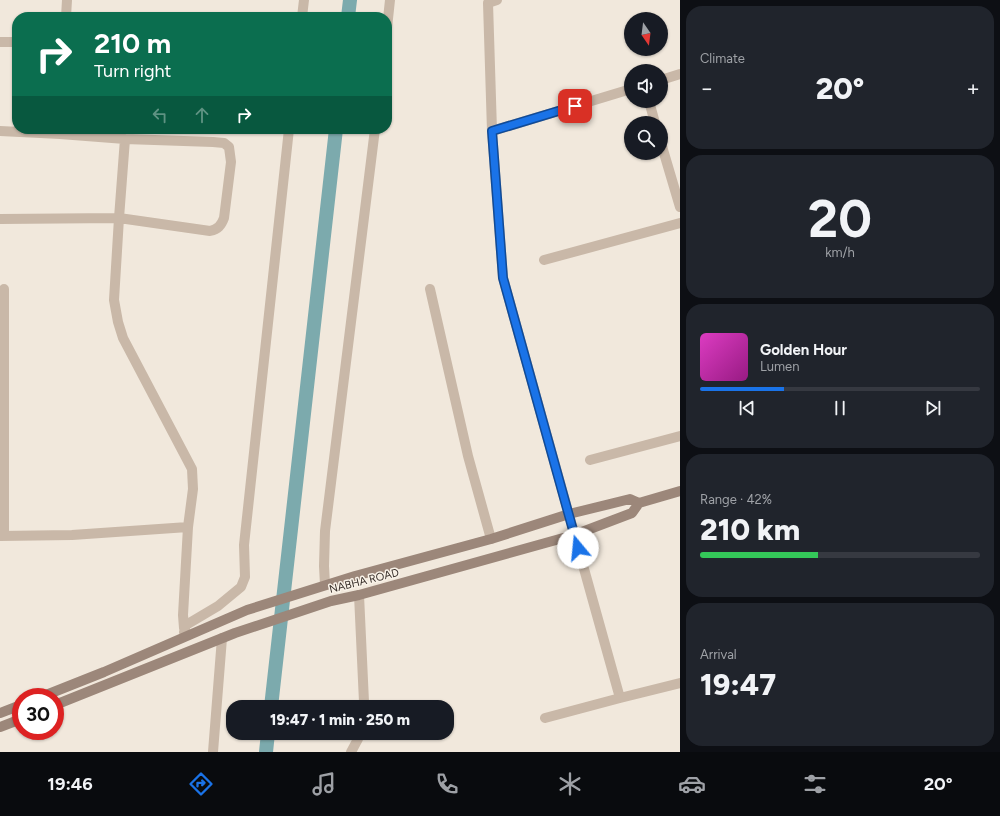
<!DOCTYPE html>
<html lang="en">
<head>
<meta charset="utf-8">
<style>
	body { margin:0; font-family:Figtree,sans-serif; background:#20242c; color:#f1f3f6; height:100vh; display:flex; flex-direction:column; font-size:15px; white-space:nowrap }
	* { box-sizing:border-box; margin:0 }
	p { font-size:13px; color:#9ea1a6 }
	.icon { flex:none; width:22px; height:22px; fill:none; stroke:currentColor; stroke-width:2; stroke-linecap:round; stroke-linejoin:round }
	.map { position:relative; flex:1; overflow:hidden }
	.panel { display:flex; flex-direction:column; gap:6px; padding:6px; background:#0d0f14; width:320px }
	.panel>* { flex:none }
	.guide { position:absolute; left:12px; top:12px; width:380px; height:122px; border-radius:16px; box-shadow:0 1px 3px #0004; background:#0b6e4f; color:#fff; overflow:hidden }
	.needle { width:26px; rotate:166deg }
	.controls { position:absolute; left:624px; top:12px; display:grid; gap:8px }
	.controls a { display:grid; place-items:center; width:44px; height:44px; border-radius:50%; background:#171b24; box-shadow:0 1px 3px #0004; font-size:20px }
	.speed { position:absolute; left:12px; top:688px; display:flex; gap:8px; font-size:20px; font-weight:700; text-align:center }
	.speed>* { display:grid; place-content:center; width:52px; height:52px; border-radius:50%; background:#171b24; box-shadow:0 1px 3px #0004; line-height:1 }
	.speed .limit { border:6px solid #d22; background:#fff; color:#111 }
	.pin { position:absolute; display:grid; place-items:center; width:34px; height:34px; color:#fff; margin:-17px; border-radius:8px; box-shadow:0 2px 6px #0006 }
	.me { position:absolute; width:44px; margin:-22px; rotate:343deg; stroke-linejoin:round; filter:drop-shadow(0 0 3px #0008) }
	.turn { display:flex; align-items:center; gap:14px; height:84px; padding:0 16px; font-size:18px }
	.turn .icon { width:52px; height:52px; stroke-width:2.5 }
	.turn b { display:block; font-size:28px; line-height:34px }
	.lanes { display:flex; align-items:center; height:38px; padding:0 16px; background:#0003; justify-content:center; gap:20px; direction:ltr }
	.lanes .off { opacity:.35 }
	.big { font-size:30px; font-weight:800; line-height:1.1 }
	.panel .tile { flex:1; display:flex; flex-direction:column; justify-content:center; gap:6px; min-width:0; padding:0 14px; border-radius:16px; background:#20242c }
	.panel .dial { align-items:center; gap:0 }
	.dial b { font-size:52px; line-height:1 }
	.song { display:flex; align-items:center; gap:12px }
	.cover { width:48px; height:48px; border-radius:6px; background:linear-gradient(135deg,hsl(310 70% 55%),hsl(310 70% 35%)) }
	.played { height:4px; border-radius:2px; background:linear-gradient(90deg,#1a73e8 30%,#363941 30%) }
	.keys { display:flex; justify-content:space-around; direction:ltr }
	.heat { display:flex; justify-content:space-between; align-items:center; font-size:22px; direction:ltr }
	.charge { height:6px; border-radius:3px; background:linear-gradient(90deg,#34c759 42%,#363941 0) }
	.trip { position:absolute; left:226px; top:700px; width:228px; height:40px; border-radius:16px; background:#171b24; box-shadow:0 1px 3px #0004; font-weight:800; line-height:40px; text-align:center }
	.tabs { display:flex; height:64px; justify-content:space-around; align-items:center; background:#090b0e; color:#9ea1a6 }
	.tabs .icon { width:28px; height:28px }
	.tabs .selected { color:#1a73e8 }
	.tabs b { font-size:18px; color:#f1f3f6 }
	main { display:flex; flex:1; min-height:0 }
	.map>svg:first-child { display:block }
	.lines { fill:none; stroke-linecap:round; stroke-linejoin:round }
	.canal { stroke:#7caaad; stroke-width:14 }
	.street { stroke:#c9b8a8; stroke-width:10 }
	.secondary { stroke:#9c877a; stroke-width:10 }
	.route-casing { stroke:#114b97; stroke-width:10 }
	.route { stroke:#1a73e8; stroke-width:7 }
	.labels { text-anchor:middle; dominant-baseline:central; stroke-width:3; stroke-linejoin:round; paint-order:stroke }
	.street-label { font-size:11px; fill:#362d28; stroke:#f9f2e8 }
</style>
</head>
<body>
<main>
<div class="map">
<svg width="680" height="752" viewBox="0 0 680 752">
	<rect width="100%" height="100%" fill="#f1e8dc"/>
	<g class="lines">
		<path class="canal" d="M348,17l2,-17
			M271,707l65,-578
			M266,752l2,-19"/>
		<path class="street" d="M497,0l-9,3 4,128 11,147 117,420
			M66,17l1,-17
			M302,17l2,-17
			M387,28l3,-28
			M0,42h17
			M661,80l19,-6
			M649,101l6,22
			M60,129v5l65,5 -6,79 91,13c8,-2 11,-5 14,-13l7,-56 -2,-15 -5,-4 -11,-1 -88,-3
			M0,131l60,3
			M492,131l139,-42
			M661,143l19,64
			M0,219l119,-1 -5,82 4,22 5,16 69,131 1,20 -5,38 -5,88 1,13
			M544,260l136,-37
			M4,289v247
			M430,289l38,167 23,83
			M590,460l90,-24
			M0,536l72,-1 116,-8
			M325,585l-1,-19 1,-35 50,-402
			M359,595l5,107 -1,5
			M184,632l2,-7 32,-19 23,-19 4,-10 -1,-32 45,-416
			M545,718l75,-20 60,-15
			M213,752l9,-114
			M351,752l7,-13 1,-6"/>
		<path class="secondary" d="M41,697l63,-25 143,-62 108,-34 136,-37 78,-25 61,-15 9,4
			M55,705l180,-72 96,-32 28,-6 215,-60 58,-22 7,-10 41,-12
			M0,713l21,-8
			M0,727l21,-8"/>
	</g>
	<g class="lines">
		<defs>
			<path id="route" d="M575,106l-83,25 11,147 75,270"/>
		</defs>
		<use href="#route" class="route-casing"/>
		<use href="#route" class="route"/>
	</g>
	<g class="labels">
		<g class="street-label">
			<text transform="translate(364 581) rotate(-14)">NABHA ROAD</text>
		</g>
	</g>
</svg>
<div class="controls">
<a><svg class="needle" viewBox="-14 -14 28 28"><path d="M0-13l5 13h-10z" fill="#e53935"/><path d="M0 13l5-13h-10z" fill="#9ea1a6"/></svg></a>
<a><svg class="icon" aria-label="sound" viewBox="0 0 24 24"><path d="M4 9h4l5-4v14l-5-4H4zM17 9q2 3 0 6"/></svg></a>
<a><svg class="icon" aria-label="search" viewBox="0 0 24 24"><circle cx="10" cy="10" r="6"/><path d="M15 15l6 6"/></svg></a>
</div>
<div class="speed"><div class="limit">30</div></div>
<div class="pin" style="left:575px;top:106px;background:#d93025"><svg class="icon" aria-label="arrive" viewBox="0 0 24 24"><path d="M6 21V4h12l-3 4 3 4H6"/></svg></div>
<svg class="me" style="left:578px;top:548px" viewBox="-20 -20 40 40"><circle r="19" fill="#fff"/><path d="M0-13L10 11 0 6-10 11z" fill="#1a73e8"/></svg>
<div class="trip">19:47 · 1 min · 250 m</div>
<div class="guide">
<div class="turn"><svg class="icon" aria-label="right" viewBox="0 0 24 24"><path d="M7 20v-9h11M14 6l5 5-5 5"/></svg><div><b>210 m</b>Turn right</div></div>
<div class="lanes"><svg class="icon off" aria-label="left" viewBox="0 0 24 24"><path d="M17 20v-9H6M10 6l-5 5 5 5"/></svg><svg class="icon off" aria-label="ahead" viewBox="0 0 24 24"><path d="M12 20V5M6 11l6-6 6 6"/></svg><svg class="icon" aria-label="right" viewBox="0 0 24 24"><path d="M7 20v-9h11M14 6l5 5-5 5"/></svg></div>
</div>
</div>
<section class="panel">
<div class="tile"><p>Climate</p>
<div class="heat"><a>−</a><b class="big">20°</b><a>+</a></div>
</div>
<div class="tile dial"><b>20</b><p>km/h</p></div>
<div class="tile">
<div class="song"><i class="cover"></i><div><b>Golden Hour</b><p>Lumen</p></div></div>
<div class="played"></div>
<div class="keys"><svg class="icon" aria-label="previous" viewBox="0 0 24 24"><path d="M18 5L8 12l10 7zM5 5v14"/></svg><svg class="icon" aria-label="pause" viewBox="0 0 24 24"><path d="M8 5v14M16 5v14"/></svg><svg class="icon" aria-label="next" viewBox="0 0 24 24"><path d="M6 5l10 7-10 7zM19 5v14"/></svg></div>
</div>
<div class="tile"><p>Range · 42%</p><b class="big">210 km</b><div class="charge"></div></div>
<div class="tile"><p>Arrival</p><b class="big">19:47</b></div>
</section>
</main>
<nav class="tabs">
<b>19:46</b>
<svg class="icon selected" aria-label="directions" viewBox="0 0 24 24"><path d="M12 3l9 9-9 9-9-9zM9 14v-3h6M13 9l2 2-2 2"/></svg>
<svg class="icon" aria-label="music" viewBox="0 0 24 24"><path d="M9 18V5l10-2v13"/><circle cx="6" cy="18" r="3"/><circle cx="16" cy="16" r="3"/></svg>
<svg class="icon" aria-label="phone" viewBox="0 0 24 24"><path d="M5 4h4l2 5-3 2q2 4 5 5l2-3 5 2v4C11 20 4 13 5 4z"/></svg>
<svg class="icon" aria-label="climate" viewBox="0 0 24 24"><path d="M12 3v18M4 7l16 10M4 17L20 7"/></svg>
<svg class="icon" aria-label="car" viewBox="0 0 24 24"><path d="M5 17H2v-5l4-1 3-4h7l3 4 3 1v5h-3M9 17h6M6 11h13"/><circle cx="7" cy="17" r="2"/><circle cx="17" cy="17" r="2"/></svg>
<svg class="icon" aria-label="filters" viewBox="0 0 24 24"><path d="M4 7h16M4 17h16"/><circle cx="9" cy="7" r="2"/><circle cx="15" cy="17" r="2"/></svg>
<b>20°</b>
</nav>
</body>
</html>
